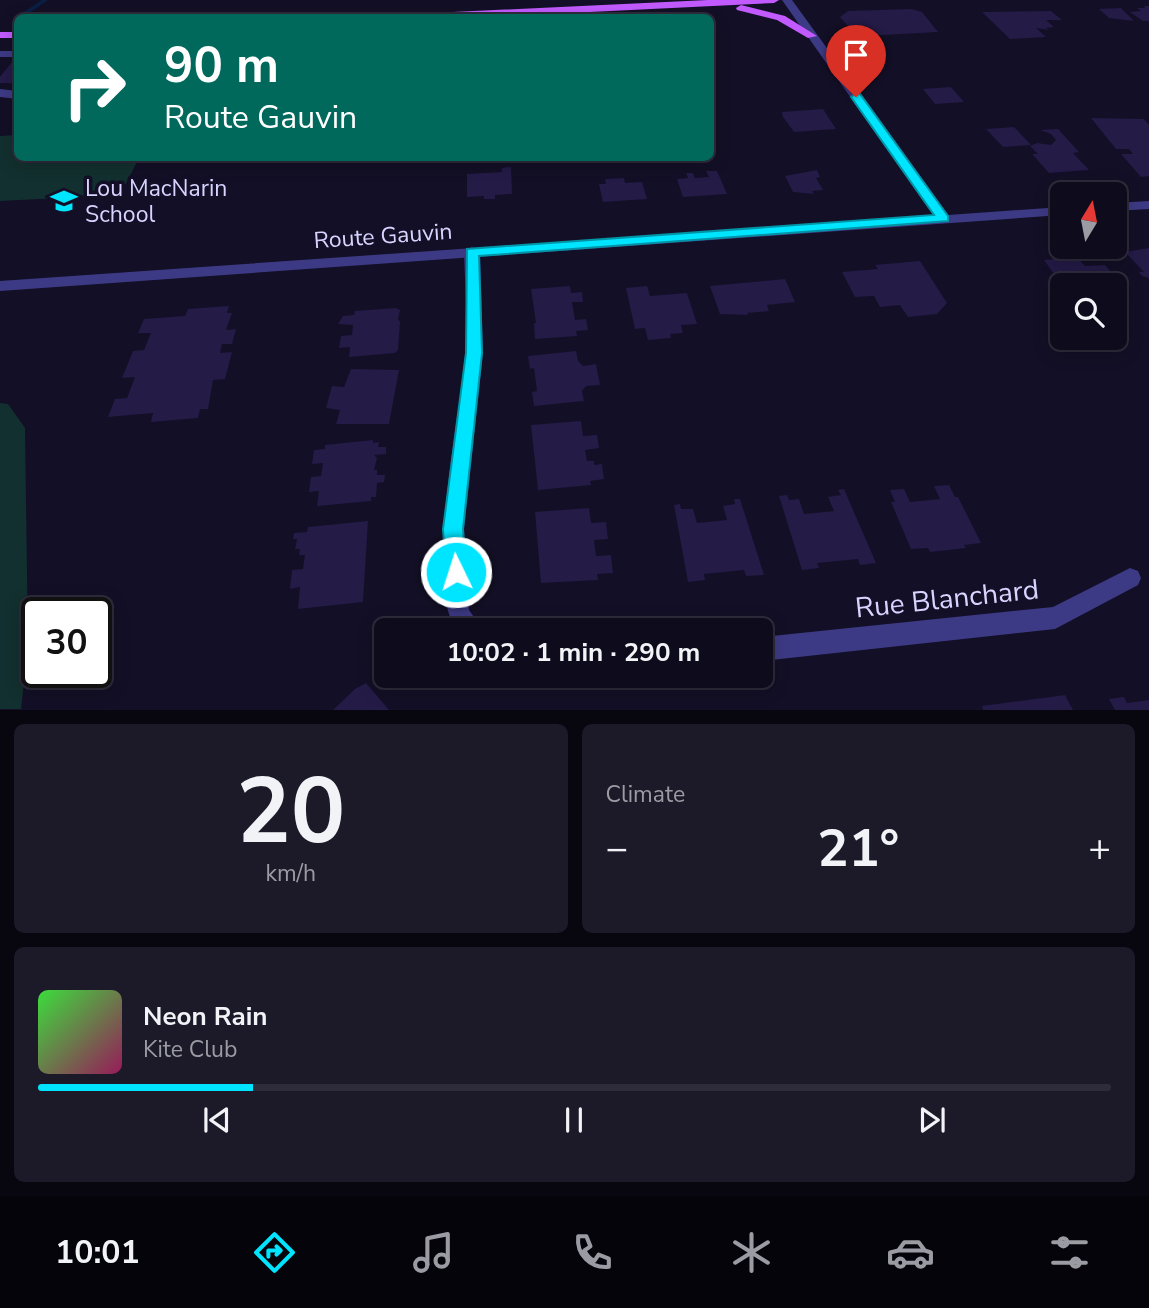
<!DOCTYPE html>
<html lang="en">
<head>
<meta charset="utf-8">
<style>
	body { margin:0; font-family:"Nunito Sans",sans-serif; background:#1c1929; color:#f1f3f6; height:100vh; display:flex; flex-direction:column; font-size:26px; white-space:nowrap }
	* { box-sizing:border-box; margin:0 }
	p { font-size:23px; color:#9b9ba3 }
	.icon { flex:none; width:38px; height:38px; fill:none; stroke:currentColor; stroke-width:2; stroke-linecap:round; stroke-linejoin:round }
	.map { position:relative; height:710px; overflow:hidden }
	.sheet { display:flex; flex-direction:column; gap:14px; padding:14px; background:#08060f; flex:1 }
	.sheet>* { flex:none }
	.hud { position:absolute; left:14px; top:14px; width:700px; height:147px; border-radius:10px; box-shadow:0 4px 18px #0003,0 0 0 2px #2e2b3b; background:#00695c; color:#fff; overflow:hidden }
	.needle { width:46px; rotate:10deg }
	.controls { position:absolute; left:1050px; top:182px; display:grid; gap:14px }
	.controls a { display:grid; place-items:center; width:77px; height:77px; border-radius:10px; background:#0e0b1c; box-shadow:0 4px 18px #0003,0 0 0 2px #2e2b3b; font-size:35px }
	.speed { position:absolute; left:21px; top:597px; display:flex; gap:14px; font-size:35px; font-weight:700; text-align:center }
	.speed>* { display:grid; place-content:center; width:91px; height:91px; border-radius:50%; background:#0e0b1c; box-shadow:0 4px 18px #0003,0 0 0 2px #2e2b3b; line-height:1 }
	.speed .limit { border:4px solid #111; border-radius:10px; background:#fff; color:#111 }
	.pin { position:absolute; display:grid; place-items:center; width:60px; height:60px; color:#fff; margin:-72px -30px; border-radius:50% 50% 50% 0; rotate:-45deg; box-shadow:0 0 7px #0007 }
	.pin .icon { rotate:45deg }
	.me { position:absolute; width:77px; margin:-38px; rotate:356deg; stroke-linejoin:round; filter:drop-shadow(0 0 5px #0008) }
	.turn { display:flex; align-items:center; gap:24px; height:147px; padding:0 35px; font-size:32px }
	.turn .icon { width:91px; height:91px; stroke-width:2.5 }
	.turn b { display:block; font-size:49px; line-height:60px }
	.big { font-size:52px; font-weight:700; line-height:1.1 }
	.sheet .widget { flex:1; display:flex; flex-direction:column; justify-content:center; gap:10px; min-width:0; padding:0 24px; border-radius:10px; background:#1c1929 }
	.sheet .dial { align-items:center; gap:0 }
	.dial b { font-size:91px; line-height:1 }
	.song { display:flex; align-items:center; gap:21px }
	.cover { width:84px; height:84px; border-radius:10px; background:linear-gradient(135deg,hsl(120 70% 55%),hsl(330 70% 35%)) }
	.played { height:7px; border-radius:4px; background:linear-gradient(90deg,#00e5ff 20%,#2e2b3b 20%) }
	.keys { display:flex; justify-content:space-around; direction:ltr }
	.heat { display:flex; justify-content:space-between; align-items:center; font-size:38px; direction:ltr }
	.sheet .tiles { flex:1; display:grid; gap:14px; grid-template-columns:1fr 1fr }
	.widget:last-child { grid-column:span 2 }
	.trip { position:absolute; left:374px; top:618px; width:399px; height:70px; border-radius:10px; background:#0e0b1c; box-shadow:0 4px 18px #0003,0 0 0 2px #2e2b3b; font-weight:700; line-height:70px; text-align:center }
	.tabs { display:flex; height:112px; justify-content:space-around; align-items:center; background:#06040b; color:#9b9ba3 }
	.tabs .icon { width:49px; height:49px }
	.tabs .current { color:#00e5ff }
	.tabs b { font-size:32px; color:#f1f3f6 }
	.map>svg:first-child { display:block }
	.green { fill:#12302f }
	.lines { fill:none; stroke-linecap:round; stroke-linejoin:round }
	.stream { fill:#0a1f44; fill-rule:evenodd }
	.building { fill:#241b47 }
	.service { fill:#3d3a85; fill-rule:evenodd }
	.minor { fill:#3d3a85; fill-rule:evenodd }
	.tertiary { fill:#3d3a85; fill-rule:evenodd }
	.primary { fill:#c25bff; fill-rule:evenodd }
	.route { fill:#00e5ff; stroke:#0095a6; stroke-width:2 }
	.labels { text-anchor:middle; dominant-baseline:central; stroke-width:7; stroke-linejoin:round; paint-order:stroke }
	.poi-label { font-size:23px; fill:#d9d4ff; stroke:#130f26; text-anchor:start }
	.street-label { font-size:23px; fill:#d9d4ff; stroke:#130f26 }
	.near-street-label { font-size:28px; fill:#d9d4ff; stroke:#130f26 }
</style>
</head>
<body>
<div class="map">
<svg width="1149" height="710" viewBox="0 0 1149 710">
	<rect width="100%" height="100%" fill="#130f26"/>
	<path class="green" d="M17,135l1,23h121l-19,37 -120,6v-65z
		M0,403l8,1 17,24 3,217 -7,64h-21z"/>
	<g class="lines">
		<path class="stream" d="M42,0h6l-26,18h-4v1h-2v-2z"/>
	</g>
	<path class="building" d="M1144,6h5v15h-6l-13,-9 11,-1 -4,-3h8z
		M1121,8l13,13 -25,-3 -10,-9z
		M912,9l10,3 16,20 -73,4 -12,-4 -13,-15 8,-6z
		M1051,11l11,9h-16l8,7 -8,1 3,2 -13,-2 10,9 -36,2 -28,-27z
		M18,60v23h-18v-6l12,-15z
		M951,87l13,15 -29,2 -12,-15z
		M823,109l13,20 -42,3 -11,-15 -1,-5z
		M1091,118l53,1 5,6v51l-8,1 -20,-23h12l-4,-5h-13z
		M1014,127l17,18 -28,2 -17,-18z
		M1058,129l21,23 -6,1 16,17 -40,3 -17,-19h6l-8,-8 7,-3 14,2 5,-5 -5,-6 -11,-4z
		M511,167l1,27 -17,1v4h-11v-3l-17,1v-23l35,-2v-4z
		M817,170l3,7 -4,1 7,12 -11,1 2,3 -21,-2 -8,-16z
		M706,171h11l10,23 -44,3 -6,-18 11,-1 -2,-5h7l2,5 14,-1z
		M624,178l1,5 17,-1 5,17 -44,3 -4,-18h7l-1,-5z
		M1149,248v30l-7,-2 -3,-4h5l-19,-20z
		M1077,257l8,9 20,-1 13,15 -20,1 3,4h-39l-18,-25z
		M920,261l27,42 -10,11 -29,3 -8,-12 -20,2 -6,-11 -19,1 -13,-25 36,-3 -3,-4z
		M785,279l10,23 -28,3 2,6 -22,2 1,2 -28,-1 -10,-28z
		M570,286l1,7 11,-1 1,10h-11l3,18 11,-1 2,11 -12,1 1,5 -42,3 -1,-16h2l-5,-34z
		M647,286l3,10 37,-3 10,31 -16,1 2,8 -13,1 1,4 -23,2 -3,-12 -10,1 -9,-41z
		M229,306l-2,7h5l-6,17 10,-1 -4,15h-10l-2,9 12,-1 -7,27 -12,1 -5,29h-8l-2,9 -47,4 2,-9 -45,4 7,-18 12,-1 8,-21 -13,1 11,-27 11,-1 7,-17h-13l6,-14 41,-3 3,-7z
		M396,308l4,2 -2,9 2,3 -2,28 -3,3 -46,4 1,-10 -11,1 2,-12 11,-1 1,-10 -15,-1 5,-8 11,-1 1,-4z
		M576,351l2,10 5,5 13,-2 4,21 -14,1 -4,5 2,10 -50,5 -2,-14 5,-1 -3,-23 -4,1 -2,-13z
		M351,369l48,1 -10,54h-53l4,-14 -14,-2 6,-22 12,1z
		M581,421l2,15 14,-1 2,13 -14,2 2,11h7v4l8,-1 2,15 -14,2 1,4 -53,5 -7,-65z
		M373,440v3l6,-1 -1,5h8v7l-12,1 3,3 -3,12h3v5h8l-1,7 -7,1 -1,14h-5v4l-54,5 2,-15 -10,1 2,-15 10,-1 2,-13 -11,1 2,-14 11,-1v-4z
		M949,485l6,12h3l23,46 -17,2 2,3 -36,4 -2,-4 -17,1 -20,-47h4l-5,-12 14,-1 6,13 30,-3 -6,-13z
		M844,489l32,74 -16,2 -2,-6 -41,4 2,5 -17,2 -23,-74 8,-1 2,5 10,-1 5,15 30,-3 -6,-14 13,-2 -3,-5z
		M734,499h6l24,76 -18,1 -2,-6 -40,4 1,6 -17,2 -14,-77 6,-1 1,5h12l4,14 30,-3 -4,-14 12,-2z
		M589,508l2,15 15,-1 2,17 -14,1 2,16 15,-1 2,18 -16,1 1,6 -57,3 -6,-71z
		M368,521l-5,81 -65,7 2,-22 -10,2 2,-19 11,-1 2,-14h-6l1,-6h-5l2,-10h-4l1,-6 13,-1 1,-5z
		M366,683l23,27h-56l22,-21z
		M1065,695l8,15h-90l-1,-4z
		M1124,697l3,6 22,-3v10h-34l-6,-11z"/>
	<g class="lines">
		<path class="service" d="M0,51h18v6h-18z
			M0,89l18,2v8l-18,-2z"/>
		<path class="minor" d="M472,247l8,5 3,101 -19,176 5,81 14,20h-26c-34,-43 4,-218 8,-276 3,-33 0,-68 -1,-102z
			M1130,568l8,3 3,7 -3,7 -83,44 -294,32v-24l292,-30z"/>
		<path class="tertiary" d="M782,0h10l156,215 114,-8v8l-1062,76v-10l934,-65z
			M1149,201v8l-34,2v-8z"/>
		<path class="primary" d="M708,0h71l-5,3 -306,15h-83l5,-3z
			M741,5l44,11 32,20 -9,2 -31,-18 -40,-10 -1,-2z
			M0,32h18v6h-18z"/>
	</g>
	<path class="route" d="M856,93l4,1 88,122v5l-469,35 3,97 -19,176 3,43 -3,6 -7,3 -7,-3 -3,-6 -3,-43 23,-176 1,-104 467,-34 -83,-118z"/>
	<defs>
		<symbol id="school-bare" viewBox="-9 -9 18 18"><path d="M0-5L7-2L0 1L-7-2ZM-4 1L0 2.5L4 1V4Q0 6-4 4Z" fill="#00e5ff" stroke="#130f26" stroke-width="2.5" paint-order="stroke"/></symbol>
	</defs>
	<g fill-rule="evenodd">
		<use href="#school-bare" x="45" y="182" width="38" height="38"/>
	</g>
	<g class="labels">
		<g class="poi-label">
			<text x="85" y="188">Lou MacNarin<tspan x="85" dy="26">School</tspan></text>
		</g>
		<g class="street-label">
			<text transform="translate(383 236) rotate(-4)">Route Gauvin</text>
		</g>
		<g class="near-street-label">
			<text transform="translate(947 599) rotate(-6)">Rue Blanchard</text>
		</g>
	</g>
</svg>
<div class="controls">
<a><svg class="needle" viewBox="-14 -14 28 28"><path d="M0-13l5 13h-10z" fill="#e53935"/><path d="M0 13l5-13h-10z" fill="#9b9ba3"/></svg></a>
<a><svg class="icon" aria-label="search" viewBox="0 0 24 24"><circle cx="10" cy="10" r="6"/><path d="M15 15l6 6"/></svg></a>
</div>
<div class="speed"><div class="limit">30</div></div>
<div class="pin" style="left:856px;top:97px;background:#d93025"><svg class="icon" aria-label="arrive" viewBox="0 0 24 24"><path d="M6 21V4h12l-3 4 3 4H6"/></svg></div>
<svg class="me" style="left:456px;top:572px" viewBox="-20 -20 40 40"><circle r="17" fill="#00e5ff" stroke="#fff" stroke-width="3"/><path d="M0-11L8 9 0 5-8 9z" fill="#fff"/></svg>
<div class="trip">10:02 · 1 min · 290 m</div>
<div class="hud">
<div class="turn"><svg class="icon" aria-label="right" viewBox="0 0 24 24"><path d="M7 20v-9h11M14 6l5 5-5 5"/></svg><div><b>90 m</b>Route Gauvin</div></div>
</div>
</div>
<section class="sheet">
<div class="tiles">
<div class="widget dial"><b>20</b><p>km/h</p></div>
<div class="widget"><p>Climate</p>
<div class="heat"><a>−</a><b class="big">21°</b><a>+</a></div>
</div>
<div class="widget">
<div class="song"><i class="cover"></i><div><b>Neon Rain</b><p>Kite Club</p></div></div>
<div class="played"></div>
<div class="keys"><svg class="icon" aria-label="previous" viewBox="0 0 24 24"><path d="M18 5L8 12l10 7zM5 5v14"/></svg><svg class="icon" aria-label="pause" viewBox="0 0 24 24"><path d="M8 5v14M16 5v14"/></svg><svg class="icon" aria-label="next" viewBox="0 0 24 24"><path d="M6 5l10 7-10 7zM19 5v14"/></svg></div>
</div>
</div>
</section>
<nav class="tabs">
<b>10:01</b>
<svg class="icon current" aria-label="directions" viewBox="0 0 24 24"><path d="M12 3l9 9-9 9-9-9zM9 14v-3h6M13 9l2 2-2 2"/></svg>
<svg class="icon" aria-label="music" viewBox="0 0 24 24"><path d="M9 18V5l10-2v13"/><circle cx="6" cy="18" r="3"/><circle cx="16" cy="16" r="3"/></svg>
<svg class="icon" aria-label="phone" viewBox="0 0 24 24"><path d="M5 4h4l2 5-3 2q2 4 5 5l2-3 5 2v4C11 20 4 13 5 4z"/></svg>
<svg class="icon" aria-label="climate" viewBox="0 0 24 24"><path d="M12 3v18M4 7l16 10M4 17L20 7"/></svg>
<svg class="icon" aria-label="car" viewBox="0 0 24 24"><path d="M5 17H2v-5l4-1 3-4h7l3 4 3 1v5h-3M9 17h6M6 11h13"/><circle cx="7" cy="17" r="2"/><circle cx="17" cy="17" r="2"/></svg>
<svg class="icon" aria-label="filters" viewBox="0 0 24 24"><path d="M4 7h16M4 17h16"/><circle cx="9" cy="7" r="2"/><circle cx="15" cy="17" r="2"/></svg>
</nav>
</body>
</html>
